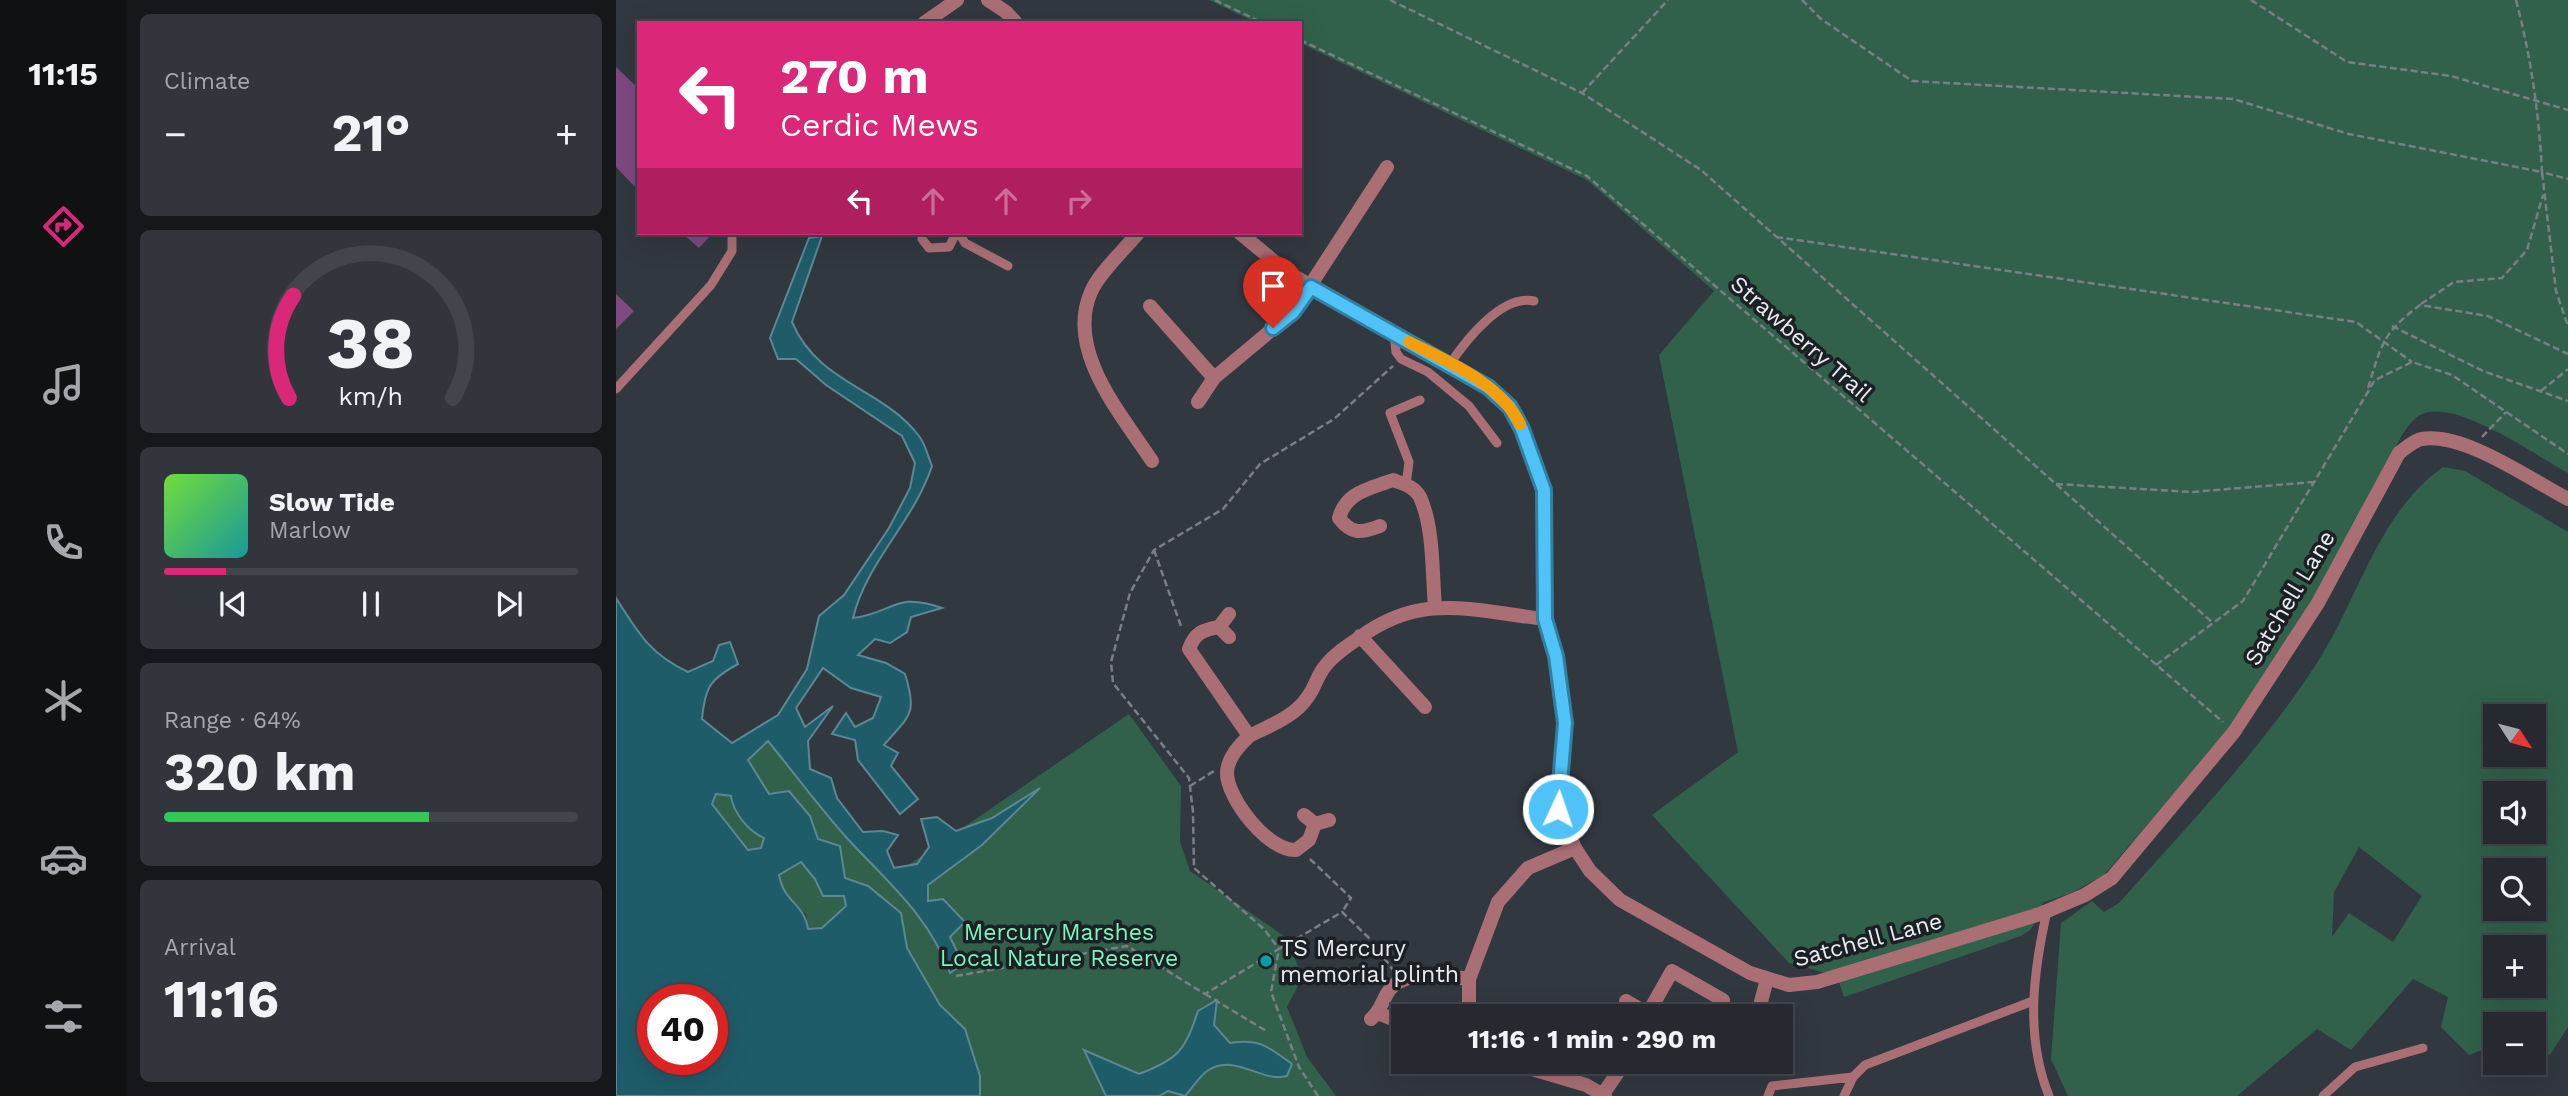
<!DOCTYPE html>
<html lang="en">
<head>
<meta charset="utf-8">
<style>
	body { margin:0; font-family:"Work Sans",sans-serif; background:#32363c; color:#f1f3f6; height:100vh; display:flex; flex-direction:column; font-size:26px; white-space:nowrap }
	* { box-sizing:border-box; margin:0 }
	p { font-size:23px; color:#a4a7ab }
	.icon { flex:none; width:38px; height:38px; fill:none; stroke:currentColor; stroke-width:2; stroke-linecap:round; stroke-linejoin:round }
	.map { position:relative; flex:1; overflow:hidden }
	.details { display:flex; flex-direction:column; gap:14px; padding:14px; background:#15171a; width:490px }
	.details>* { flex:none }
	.hud { position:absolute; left:21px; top:21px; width:665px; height:214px; border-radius:0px; box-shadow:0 7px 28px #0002,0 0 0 2px #42464c; background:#db2777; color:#fff; overflow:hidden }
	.needle { width:46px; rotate:126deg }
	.fabs { position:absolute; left:1867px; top:704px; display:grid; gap:14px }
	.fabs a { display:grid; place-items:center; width:63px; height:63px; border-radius:0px; background:#262a30; box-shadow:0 7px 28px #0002,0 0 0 2px #42464c; font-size:35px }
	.speed { position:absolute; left:21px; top:984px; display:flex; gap:14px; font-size:35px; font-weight:700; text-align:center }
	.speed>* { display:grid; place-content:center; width:91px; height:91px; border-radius:50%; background:#262a30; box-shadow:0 7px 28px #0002,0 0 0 2px #42464c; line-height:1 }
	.speed .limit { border:10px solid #d22; background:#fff; color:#111 }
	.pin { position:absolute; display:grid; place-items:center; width:60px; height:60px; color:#fff; margin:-72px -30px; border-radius:50% 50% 50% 0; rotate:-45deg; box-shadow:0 0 7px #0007 }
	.pin .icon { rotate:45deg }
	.me { position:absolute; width:77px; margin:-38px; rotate:3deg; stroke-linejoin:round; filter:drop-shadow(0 0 5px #0008) }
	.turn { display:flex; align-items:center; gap:24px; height:147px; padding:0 28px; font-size:32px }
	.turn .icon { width:91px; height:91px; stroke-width:2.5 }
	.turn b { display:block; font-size:49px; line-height:60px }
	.lanes { display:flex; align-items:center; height:66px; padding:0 28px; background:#0003; justify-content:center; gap:35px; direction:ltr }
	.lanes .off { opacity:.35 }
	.big { font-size:52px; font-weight:700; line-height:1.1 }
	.details .widget { flex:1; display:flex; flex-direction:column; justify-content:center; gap:10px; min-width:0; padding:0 24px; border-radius:10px; background:#32363c }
	.details .dial { align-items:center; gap:0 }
	.dial svg { height:182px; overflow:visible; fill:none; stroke:#42464c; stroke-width:7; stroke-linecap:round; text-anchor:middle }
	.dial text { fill:#f1f3f6; stroke:none }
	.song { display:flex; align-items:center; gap:21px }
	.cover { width:84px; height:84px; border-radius:10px; background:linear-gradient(135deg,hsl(100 70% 55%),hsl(180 70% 35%)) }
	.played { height:7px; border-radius:4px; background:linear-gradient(90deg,#db2777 15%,#42464c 15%) }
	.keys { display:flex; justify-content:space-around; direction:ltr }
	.heat { display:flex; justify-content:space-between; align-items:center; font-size:38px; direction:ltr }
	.charge { height:10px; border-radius:5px; background:linear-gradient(90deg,#34c759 64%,#42464c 0) }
	.trip { position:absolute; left:775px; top:1004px; width:402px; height:70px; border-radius:0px; background:#262a30; box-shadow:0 7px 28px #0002,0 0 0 2px #42464c; font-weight:700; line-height:70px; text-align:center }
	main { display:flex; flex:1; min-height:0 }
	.tabs { display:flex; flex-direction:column; width:126px; justify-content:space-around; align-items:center; background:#0f1113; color:#a4a7ab }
	.tabs .icon { width:49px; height:49px }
	.tabs .current { color:#db2777 }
	.tabs b { font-size:32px; color:#f1f3f6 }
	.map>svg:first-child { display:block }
	.green { fill:#31614a; fill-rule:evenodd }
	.water { fill:#1f5c6a; stroke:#5c8893; stroke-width:2; fill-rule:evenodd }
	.building { fill:#7f4982 }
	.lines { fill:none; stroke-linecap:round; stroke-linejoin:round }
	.path { stroke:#797f85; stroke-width:2.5; stroke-dasharray:7 3.5; stroke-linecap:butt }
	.service { stroke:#aa6f75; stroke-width:9 }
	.minor { stroke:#aa6f75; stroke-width:14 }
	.tertiary { stroke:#aa6f75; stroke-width:14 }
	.route-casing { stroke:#337fa1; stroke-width:18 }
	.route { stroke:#4fc3f7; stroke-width:12 }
	.slow { stroke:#f59e0b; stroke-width:12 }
	.culture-dot { fill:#0f9aa8; stroke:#1c1f23; stroke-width:2.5 }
	.labels { text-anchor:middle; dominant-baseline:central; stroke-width:7; stroke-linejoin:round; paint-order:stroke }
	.street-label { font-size:23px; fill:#e9edf2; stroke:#1c1f23 }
	.park-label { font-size:23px; fill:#7bf6bd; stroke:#1c1f23 }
	.poi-label { font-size:23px; fill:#e9edf2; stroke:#1c1f23; text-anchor:start }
</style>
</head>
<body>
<main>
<nav class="tabs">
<b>11:15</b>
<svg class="icon current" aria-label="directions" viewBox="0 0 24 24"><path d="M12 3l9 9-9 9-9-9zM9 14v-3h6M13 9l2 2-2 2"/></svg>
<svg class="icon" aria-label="music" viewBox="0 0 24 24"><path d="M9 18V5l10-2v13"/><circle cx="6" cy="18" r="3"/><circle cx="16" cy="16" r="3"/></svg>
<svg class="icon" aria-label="phone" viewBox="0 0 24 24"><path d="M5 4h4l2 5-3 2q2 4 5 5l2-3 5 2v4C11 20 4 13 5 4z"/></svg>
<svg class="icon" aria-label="climate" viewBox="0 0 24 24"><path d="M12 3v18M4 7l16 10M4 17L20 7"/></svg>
<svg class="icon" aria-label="car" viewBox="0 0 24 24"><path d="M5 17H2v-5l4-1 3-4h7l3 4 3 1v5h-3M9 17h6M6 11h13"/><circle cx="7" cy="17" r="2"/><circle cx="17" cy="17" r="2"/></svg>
<svg class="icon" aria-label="filters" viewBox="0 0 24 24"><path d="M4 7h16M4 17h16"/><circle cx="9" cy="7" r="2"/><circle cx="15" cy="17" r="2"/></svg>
</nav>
<section class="details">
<div class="widget"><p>Climate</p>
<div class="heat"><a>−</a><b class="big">21°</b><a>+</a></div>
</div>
<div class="widget dial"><svg viewBox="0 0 100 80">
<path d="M14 69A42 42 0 1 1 86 69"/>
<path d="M14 69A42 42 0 0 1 16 24" stroke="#db2777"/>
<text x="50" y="56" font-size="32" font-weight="700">38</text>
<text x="50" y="72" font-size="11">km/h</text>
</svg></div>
<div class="widget">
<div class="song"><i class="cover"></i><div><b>Slow Tide</b><p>Marlow</p></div></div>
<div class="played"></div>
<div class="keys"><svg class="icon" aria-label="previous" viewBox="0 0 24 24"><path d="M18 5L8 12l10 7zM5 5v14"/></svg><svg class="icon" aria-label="pause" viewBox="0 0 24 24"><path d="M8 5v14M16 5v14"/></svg><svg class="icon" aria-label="next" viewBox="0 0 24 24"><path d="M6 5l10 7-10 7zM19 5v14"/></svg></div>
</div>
<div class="widget"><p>Range · 64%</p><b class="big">320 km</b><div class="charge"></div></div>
<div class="widget"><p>Arrival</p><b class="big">11:16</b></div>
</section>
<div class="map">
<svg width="1952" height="1096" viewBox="0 0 1952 1096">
	<rect width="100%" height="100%" fill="#323840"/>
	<path class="green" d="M593,0h1359v473c-33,-18 -107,-71 -143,-60 -11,3 -17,14 -23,22l-86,163 -90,134 -122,143 -33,18 -29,10 2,7 -14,20 -9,6 -177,61 -7,-21 -48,-13 -137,-148 86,-63 -79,-397 55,-64 -127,-111 -287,-137v-20h-43z
		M1827,467l22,4 103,61v495l-18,28 -16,-4v-27h-38l-1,21 -26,10 -28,-28 7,-30 -35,-18 -62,71 -34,-21 -80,67h-169l-17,-37 10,-136 31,-22 12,11 15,-9c68,-77 140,-151 196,-237 44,-66 61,-151 128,-199zM1880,716h38v38h-38zM1880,793h38v38h-38zM1743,847l63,49 -29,46 -44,-29 -17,24 2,-45zM1880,870h38v38h-38zM1880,947h38v38h-38z
		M513,714l52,72 -1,56 10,29 94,65 19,40 -16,31 20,50 29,39h-629l5,-37v-60l101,-70h-5l-2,-15 -23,-21 -4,-18 22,-13 14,17 8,17 45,-10 -23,-8 -5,-32 -22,-7 -8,-23 -41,-22 -21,-35 20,-18 78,96 42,42z
		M100,794l15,1 1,10 32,33 -3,10 -13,2 -36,-46z"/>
	<path class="water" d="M206,236l-30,86c26,62 91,66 127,114 7,9 9,21 13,30 -18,55 -66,97 -79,152 41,-5 41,-27 89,-10l-31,9 -4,15 -17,11 -15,-4 -17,16 28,8 19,11c13,42 4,41 -21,71l14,8 -7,13 27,33 -18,15 -42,-54 -3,-20 -23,-6 14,-21 9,14 18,-9 8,-21 -30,-9 -28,-20 -27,40 9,19 28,-21 -25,35 2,28 21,9 6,20 26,34 20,-1 15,4 -11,16 7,17 23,-4 12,-17 -8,-28 16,-2 19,14 36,-13 48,-30 -58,57 -54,40v16l15,-2 22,23 -15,15 13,27 -13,9c-22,-59 -63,-91 -104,-136 -27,-30 -52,-64 -78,-96l-20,19 21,34 20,-3 21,25 8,23 22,7 5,32 23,8 33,27 6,35 33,57 25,24 15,47v20h-364v-498c22,35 34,56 72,74l25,-11 6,-16 11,-3 8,22c-28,15 -33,23 -36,55l30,24 46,-28 29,-46 12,-53 25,-21 45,-67 21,-40 5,-25 -13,-27 -76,-51 -30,-26h-18l-8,-21 39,-100zM100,794l15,2c2,16 17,35 33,42l-3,10 -13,2 -36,-46zM185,862l14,17 8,17h21l2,10 -24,22 -14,1c-5,-28 -23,-24 -29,-54zM37,999h59v60h-59z
		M601,1000l-3,25 16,18c29,-5 39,4 62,21l-5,12c-27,7 -52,-24 -80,-5 -8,6 -15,17 -22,25l-17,-5 -9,5h-53l-22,-46 55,24c40,-15 46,-24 59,-63z"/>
	<path class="building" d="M0,67l23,22v102l-23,-24z
		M66,233h31l-14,15z
		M0,294l18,17 -18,18z"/>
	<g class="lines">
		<path class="path" d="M599,0l48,23
			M774,0l192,93 119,77 512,453
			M1186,0l19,19 91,62 321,18 116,35 193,38 14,119 12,35
			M1635,0l96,62 104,14 117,34
			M1900,0c15,57 23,113 26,172l26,7
			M684,40l287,136 636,546
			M966,93l86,-93
			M1160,237l580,85 56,40
			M1805,304l33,-22 48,-4 25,-28 16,-55
			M1776,326l91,45 85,30
			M1752,388c14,-45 14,-54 52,-83l68,11 80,38
			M1925,391l27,-22
			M1866,437l24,-25
			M1440,484l136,8 122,-10
			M538,550l28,79
			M1540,665l87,-64 132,-221 37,-18 40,13 116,79
			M574,786l24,-15
			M694,859l41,39 -9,14
			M340,976l171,-30 78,48 74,-45 -15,-20 -70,-61 -1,-56 -4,-34 -76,-95 -2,-21 19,-69 24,-43 69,-41 37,-45 74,-45 59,-53
			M589,994l63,38
			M702,1096l-19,-29 -28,-75 8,-43 63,-37 27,26 24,32"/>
		<path class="service" d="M306,233v6l7,9 20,-1 7,-14
			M343,233l6,10 43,23
			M778,334l2,18 5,7 27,13 41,34 28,37
			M834,364c16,-24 52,-70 84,-63
			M0,389l95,-104 21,-34v-18
			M790,485l3,-23 -19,-49 30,-13
			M1431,911c-14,62 -22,125 2,185
			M1152,1096l4,-10 81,-9
			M1228,1096l9,-19 12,-12 168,-64
			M1707,1096l32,-29 68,-19"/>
		<path class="minor" d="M308,23l33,-23
			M522,233c-13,16 -40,41 -47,59 -26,59 31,123 61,169
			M534,306l64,72
			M582,402l16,-24 79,-66 94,-145
			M764,526c-19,7 -28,9 -41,-8 7,-26 30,-29 54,-38 10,4 21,6 27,17 14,31 12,76 15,110
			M603,627l10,-13
			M744,636l65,71
			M613,637l-10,-10c-17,3 -24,6 -30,22l60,87c20,-10 45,-19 58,-38 8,-10 10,-23 19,-33 9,-11 21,-19 33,-27 63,-47 114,-27 186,-19
			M633,736c-9,9 -22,22 -22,37 0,26 42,79 69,77l13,-10 6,-16 14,-4
			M688,815l11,9
			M1010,1001l22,13
			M762,1013l17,7
			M857,1017l-4,-10v-28l29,-77 30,-34 47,-20
			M1030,1017l26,-46 51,29
			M1141,1017l10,-38
			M755,1019c11,-9 12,-23 21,-32 17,-17 57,-11 77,-8
			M892,1062l78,23 19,11
			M987,1094l22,-32"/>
		<path class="tertiary" d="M372,0l18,12 10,11
			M624,233l47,39 200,115 18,13 12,17 27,73 1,129 11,37 9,67 -7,86 17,39 15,23 30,29 130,73 39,12 28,-3 223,-68 45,-19 27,-17 122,-146 84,-129 81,-150c7,-5 15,-13 23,-14 42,-7 109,41 146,60"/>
	</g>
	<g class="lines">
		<defs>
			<path id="route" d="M657,328l20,-16 18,-25 177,100 22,20 12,22 22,61 1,129 11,37 9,67 -7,86"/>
		</defs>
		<use href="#route" class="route-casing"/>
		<use href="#route" class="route"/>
		<path class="slow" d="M793,342c39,20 91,41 111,82"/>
	</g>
	<circle class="culture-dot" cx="650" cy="961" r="7"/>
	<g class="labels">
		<g class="street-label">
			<text transform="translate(1185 339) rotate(41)">Strawberry Trail</text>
			<text transform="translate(1674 598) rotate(-59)">Satchell Lane</text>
			<text transform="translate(1252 940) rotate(-15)">Satchell Lane</text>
		</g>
		<g class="park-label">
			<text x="443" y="932">Mercury Marshes<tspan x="443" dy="26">Local Nature Reserve</tspan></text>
		</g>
		<g class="poi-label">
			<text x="664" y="948">TS Mercury<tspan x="664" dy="26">memorial plinth</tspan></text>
		</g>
	</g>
</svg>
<div class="fabs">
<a><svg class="needle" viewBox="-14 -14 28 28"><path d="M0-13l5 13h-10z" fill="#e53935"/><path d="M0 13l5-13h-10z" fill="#a4a7ab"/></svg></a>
<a><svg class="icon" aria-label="sound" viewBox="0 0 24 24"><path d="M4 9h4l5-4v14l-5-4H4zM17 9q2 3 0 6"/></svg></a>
<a><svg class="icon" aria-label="search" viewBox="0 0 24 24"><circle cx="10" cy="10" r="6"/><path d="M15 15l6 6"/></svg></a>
<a>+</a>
<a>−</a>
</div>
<div class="speed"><div class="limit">40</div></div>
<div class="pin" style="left:657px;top:328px;background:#d93025"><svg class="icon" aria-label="arrive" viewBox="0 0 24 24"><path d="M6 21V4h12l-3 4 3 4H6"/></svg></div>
<svg class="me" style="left:942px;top:809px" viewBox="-20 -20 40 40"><circle r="17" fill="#4fc3f7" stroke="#fff" stroke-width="3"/><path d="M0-11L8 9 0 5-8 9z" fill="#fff"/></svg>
<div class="trip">11:16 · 1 min · 290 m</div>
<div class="hud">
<div class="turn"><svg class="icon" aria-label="left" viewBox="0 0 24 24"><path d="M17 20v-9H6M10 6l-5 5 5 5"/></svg><div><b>270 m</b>Cerdic Mews</div></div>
<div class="lanes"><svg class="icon" aria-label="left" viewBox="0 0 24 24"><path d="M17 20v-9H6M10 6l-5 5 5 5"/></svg><svg class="icon off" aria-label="ahead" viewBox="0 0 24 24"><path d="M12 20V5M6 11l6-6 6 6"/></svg><svg class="icon off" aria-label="ahead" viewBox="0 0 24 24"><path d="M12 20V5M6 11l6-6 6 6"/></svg><svg class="icon off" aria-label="right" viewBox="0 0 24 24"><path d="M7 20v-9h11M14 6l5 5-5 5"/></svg></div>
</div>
</div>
</main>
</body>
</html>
